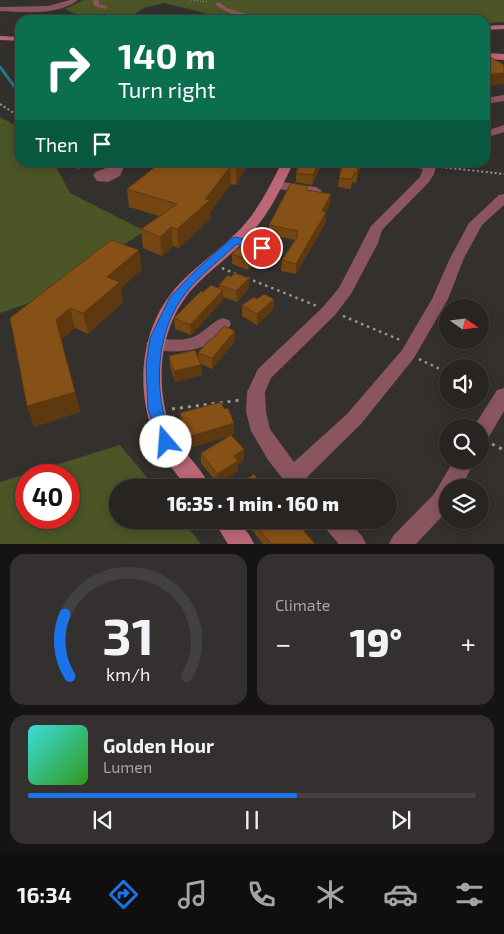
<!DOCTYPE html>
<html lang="en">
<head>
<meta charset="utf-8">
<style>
	body { margin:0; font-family:"Exo 2",sans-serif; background:#33302f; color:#f1f3f6; height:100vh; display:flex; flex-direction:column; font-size:19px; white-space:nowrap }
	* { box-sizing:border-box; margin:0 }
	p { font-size:16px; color:#a4a4a5 }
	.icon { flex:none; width:28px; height:28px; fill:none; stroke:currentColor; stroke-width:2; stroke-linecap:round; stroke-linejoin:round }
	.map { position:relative; height:544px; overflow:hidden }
	.sheet { display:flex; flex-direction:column; gap:10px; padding:10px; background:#151413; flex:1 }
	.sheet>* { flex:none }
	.guide { position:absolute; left:15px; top:15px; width:475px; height:152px; border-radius:15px; box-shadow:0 2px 12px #0003,0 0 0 1px #434140; background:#0b6e4f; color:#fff; overflow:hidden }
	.needle { width:32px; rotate:104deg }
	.buttons { position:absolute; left:439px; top:299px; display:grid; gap:10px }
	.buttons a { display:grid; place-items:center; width:50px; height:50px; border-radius:50%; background:#272422; box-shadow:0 2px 12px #0003,0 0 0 1px #434140; font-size:25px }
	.speed { position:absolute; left:15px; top:464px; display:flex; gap:10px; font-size:25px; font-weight:700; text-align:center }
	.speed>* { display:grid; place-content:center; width:65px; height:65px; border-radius:50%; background:#272422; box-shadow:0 2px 12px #0003,0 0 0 1px #434140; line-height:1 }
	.speed .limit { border:8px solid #d22; background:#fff; color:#111 }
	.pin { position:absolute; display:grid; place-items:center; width:42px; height:42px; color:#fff; margin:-21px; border:2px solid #fff; border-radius:50%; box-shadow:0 1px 5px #0007 }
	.me { position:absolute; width:55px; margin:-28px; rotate:342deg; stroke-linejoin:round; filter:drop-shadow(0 0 4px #0008) }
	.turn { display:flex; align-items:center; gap:18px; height:105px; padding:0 20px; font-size:22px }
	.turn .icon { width:65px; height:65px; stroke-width:2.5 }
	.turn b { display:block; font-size:35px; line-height:42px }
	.then { display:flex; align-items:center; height:48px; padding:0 20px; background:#0003; gap:10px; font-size:19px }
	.big { font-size:38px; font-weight:800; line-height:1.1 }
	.sheet .tile { flex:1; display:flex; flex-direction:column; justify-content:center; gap:8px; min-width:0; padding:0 18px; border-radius:15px; background:#33302f }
	.sheet .dial { align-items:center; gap:0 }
	.dial svg { height:130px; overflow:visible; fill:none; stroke:#434140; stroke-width:7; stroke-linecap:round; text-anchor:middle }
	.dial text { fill:#f1f3f6; stroke:none }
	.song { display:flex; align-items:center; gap:15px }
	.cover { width:60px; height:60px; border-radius:8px; background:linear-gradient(135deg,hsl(180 70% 55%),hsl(110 70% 35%)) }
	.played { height:5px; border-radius:2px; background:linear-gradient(90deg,#1a73e8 60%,#434140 60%) }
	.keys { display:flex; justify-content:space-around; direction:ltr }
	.heat { display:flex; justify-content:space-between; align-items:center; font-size:28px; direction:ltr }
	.sheet .tiles { flex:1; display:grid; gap:10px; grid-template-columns:1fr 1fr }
	.tile:last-child { grid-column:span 2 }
	.trip { position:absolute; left:109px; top:479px; width:288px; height:50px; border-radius:25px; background:#272422; box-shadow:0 2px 12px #0003,0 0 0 1px #434140; font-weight:800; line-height:50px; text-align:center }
	.dock { display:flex; height:80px; justify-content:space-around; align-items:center; background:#100e0e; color:#a4a4a5 }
	.dock .icon { width:35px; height:35px }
	.dock .active { color:#1a73e8 }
	.dock b { font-size:22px; color:#f1f3f6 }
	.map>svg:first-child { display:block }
	.green { fill:#4b5526; fill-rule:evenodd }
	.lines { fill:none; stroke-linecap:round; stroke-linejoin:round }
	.stream { stroke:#247a84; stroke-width:3 }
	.path-far3 { stroke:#979491; stroke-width:1; stroke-dasharray:1 2; stroke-linecap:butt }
	.path-far2 { stroke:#979491; stroke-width:2; stroke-dasharray:2 2.5; stroke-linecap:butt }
	.path-far1 { stroke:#979491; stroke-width:2.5; stroke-dasharray:2.5 4; stroke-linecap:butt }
	.path { stroke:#979491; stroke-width:3; stroke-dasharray:3 5; stroke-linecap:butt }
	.street { fill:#8a555e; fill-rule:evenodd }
	.secondary { fill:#bb6776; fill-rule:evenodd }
	.wall { fill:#734613 }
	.shaded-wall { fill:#5e390f }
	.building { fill:#865116; stroke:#5e390f }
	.route { fill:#1a73e8; stroke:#114b97 }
</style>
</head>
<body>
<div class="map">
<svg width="504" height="544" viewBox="0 0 504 544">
	<rect width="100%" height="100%" fill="#34302d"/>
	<path class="green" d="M84,0h420v22l-19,1v-3h-138l-25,-5h-31l-25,5h-35l-66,-17 -19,4 -22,13h-36l-23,-11z
		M0,117l20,11v34l34,1 16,30 75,38 -110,70 -35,12z
		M120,445l35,42 -37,1v32h64l19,24h-201v-62zM26,475h43v43h-43z"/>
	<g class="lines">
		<path class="stream" d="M0,67l20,27"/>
		<path class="path-far3" d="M191,0l18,2"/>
		<path class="path-far2" d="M0,104l20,13
			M441,167l63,7"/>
		<path class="path-far1" d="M222,268l16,7
			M247,278l70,28
			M343,316l57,24
			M419,359l29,14"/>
		<path class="path" d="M480,388l8,4
			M172,409l69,-9
			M492,444l12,6"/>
		<path class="street" d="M70,0h8c-20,16 -54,12 -78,11v-4l48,-1z
			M93,0h6v4l9,3 -3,2 -11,-3z
			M216,3h4l7,5 39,12c-17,0 -37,-5 -50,-15z
			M504,95v6l-19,3v-6z
			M504,125v7l-19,6v-7z
			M114,162h12l-6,14 -12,6 -11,-1 -4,-6c5,-7 16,-5 21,-13z
			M406,162h31l-3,12 -5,8 -47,48 -4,13 -27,51 -16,21 -64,63 -6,14 1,20 4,17 24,33 53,-48 55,-64 30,-51 18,-41 19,-35 30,-28 5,-1v11l-22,20 -18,33 -16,41 -34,59 -53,66 -54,53 7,11h-24l-22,-28 -17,-29 -5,-19 1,-20 11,-23 65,-62 16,-19 32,-62 49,-49 3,-8 -16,-3z
			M276,181l40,6 6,4 -6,4 -44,-7 -2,-3z
			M236,237l44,12 2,3 -2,3 -5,1 -44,-12 -2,-3z
			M223,318l6,2 2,4c-16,27 -54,32 -82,24l-3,-4 3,-4c14,-4 29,3 44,-3 11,-4 18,-15 30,-19z
			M504,388v23l-17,29 -7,2v-14h-7l24,-38z
			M454,460h21l-14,28h-13v22l-32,34h-27l4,-8 41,-42z
			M321,520h26l15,16 4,8h-27l-15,-17z"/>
		<path class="secondary" d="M504,25v4l-19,1v-4z
			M0,36l20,1v4l-20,-1z
			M485,53l19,1v6l-19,-1z
			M282,162h12c-12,24 -23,49 -41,69 -16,20 -37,34 -55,52 -37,36 -44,93 -29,141 9,26 31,40 42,64h-24c-12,-16 -24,-30 -31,-48 -20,-46 -17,-104 14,-145 18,-24 43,-39 64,-60 22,-20 35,-47 48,-73z
			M213,520h25l12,16 4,8h-26z"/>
	</g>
	<path class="wall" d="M60,162h26l-6,7 -19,-3z
		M167,162h82l-13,23 -5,-1 -21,28 1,6 -32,30 -6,-2 -11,10 -19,-8 -2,-19 18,-13 -30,-9 -2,-18z
		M300,162h24l-1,4h-2l-9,19 -16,-3v-9z
		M343,162h18l-5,21 -4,-1 -1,7 -13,-2 1,-9z
		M308,190l22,14 -4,8v10l-30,52 -15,-3 1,-11 13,-20 -26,-5v-10z
		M260,246v10l-1,2v2l-11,10 -16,-6v-10z
		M142,269l-21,19 2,14 -35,32 -13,-6 -14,12 19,72 -46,15 -24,-109z
		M231,277l18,1v10l-12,14 -14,-5v3l-32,35 -16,-6 -1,-11 29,-26 16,-4v-3z
		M257,299h17l-1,11 -16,15 -15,-9v-11z
		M212,339l23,2 -23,28 -11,-5 1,11 -27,7 -5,-16 -1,-10 29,1v-4z
		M180,413l54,21 -3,1 13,14v11l-6,4v7l-20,13 -17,-21v-10l28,-17 -40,12 -8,-24z
		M244,520h55l6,12 10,12h-52z"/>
	<path class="shaded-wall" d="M504,73v11l-19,2v-11z
		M78,162h8l-6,7z
		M239,162h10l-13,23v-18z
		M319,162h2v4l-9,19 1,-10z
		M359,162h2l-5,21 1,-10z
		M230,167l1,17 -21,28 1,6 -32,30 -2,-19z
		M331,194l-1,10 -7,14 3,-6v10l-30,52v-10z
		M171,227l2,19 -11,10 -2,-19z
		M260,246v10l-1,2v2l-11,10v-10z
		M139,250l3,19 -21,19 2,14 -35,32 -5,-21 24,-36z
		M249,278v10l-12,14 -1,-11z
		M223,290v10l-32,35 -1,-10z
		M274,299l-1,11 -16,15v-11z
		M70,308l5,20 -14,12 -5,-20z
		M235,331v10l-23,28v-11z
		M201,365l1,10 -27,7 -1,-11z
		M75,392l5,20 -46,15 -7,-21z
		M234,423v11l-45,14 -1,-11z
		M244,449v11l-6,4v7l-20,13 -1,-10 17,-18z"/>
	<path class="building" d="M485,54l19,11v8l-19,2z
		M167,162h72l-3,5h-6l-25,32 5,1 -33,29 -6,-2 -11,10 -19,-8 36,-25 -50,-15 33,-26 5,1z
		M300,162h19l-6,13 -17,-2z
		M343,162h16l-2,11h-3l-2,6 -13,-1z
		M291,183l17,3 -2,4 25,4 -9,17 4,1 -30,52 -14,-4 16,-24 -2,-1 2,-4 -29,-6z
		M111,240l28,10 -32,27 13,5 -37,31 -13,-5 -14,12 19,72 -48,14 -17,-88z
		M246,241l14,5 -3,3 2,1 -11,10 -16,-6z
		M235,273l14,5 -13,13 -17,-6 9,-10 3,2z
		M211,285l12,5 -33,35 -16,-7 27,-27 2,1z
		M264,294l10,5 -17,15 -15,-9 12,-8 3,2z
		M224,326l11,5 -23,27 -14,-5 12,-14h2z
		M195,350l6,15 -27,6 -5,-15z
		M221,402l3,7 4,-1 6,15 -46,14 -8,-24z
		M231,435l13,14 -10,7 4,5 -21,13 -16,-21z
		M254,474l11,14h-31z
		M252,520h47l7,8 -3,2 12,14h-44z"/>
	<path class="route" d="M236,237l29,9 2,2 -5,4 -25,-8c-19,18 -43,35 -57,57 -20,30 -25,74 -17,109 2,11 7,22 11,32l-2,5 -6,2 -5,-2 -2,-5 -11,-33 -2,-44 4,-27 20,-41 25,-26 37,-33z"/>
</svg>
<div class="buttons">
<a><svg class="needle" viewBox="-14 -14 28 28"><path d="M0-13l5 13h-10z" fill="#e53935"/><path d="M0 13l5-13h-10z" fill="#a4a4a5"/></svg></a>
<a><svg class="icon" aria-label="sound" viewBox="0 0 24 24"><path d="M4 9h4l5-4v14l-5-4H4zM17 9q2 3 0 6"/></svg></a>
<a><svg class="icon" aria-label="search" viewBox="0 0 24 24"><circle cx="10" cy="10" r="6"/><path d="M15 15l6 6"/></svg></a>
<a><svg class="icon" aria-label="layers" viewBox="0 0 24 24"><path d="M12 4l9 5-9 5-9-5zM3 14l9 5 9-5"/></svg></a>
</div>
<div class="speed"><div class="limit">40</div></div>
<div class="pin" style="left:262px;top:248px;background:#d93025"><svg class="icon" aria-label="arrive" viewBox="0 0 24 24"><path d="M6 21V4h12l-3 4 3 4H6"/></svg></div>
<svg class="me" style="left:166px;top:442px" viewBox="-20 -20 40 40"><circle r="19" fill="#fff"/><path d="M0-13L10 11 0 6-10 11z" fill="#1a73e8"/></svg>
<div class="trip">16:35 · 1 min · 160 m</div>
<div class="guide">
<div class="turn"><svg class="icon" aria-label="right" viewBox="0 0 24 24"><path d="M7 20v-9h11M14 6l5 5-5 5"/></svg><div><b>140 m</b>Turn right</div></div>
<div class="then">Then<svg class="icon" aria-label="arrive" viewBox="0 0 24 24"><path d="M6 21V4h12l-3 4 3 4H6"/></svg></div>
</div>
</div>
<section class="sheet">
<div class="tiles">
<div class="tile dial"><svg viewBox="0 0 100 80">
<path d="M14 69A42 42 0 1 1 86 69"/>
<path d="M14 69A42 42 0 0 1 11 31" stroke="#1a73e8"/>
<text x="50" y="56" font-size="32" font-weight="700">31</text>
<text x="50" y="72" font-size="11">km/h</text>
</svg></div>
<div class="tile"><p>Climate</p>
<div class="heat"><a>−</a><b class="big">19°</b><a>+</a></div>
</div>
<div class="tile">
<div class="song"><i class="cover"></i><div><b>Golden Hour</b><p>Lumen</p></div></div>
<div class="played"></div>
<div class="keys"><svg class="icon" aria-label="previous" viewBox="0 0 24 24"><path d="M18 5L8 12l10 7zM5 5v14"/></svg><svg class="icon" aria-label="pause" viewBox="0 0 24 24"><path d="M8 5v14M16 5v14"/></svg><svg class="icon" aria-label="next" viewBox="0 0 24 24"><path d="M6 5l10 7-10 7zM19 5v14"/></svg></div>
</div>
</div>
</section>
<nav class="dock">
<b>16:34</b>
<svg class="icon active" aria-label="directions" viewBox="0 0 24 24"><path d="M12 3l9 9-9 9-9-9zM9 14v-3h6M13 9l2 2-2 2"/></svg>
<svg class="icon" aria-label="music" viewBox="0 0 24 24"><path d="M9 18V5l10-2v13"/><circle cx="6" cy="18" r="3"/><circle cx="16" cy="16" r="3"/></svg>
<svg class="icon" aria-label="phone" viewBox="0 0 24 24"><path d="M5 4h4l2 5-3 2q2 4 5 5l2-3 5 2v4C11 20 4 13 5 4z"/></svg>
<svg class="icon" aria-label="climate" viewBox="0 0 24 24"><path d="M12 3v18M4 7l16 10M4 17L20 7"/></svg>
<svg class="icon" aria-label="car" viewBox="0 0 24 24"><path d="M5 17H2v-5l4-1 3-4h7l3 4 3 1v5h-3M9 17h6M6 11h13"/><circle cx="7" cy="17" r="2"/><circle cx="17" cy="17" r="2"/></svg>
<svg class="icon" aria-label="filters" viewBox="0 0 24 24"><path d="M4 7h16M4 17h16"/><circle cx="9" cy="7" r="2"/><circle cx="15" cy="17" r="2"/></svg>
</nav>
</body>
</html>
